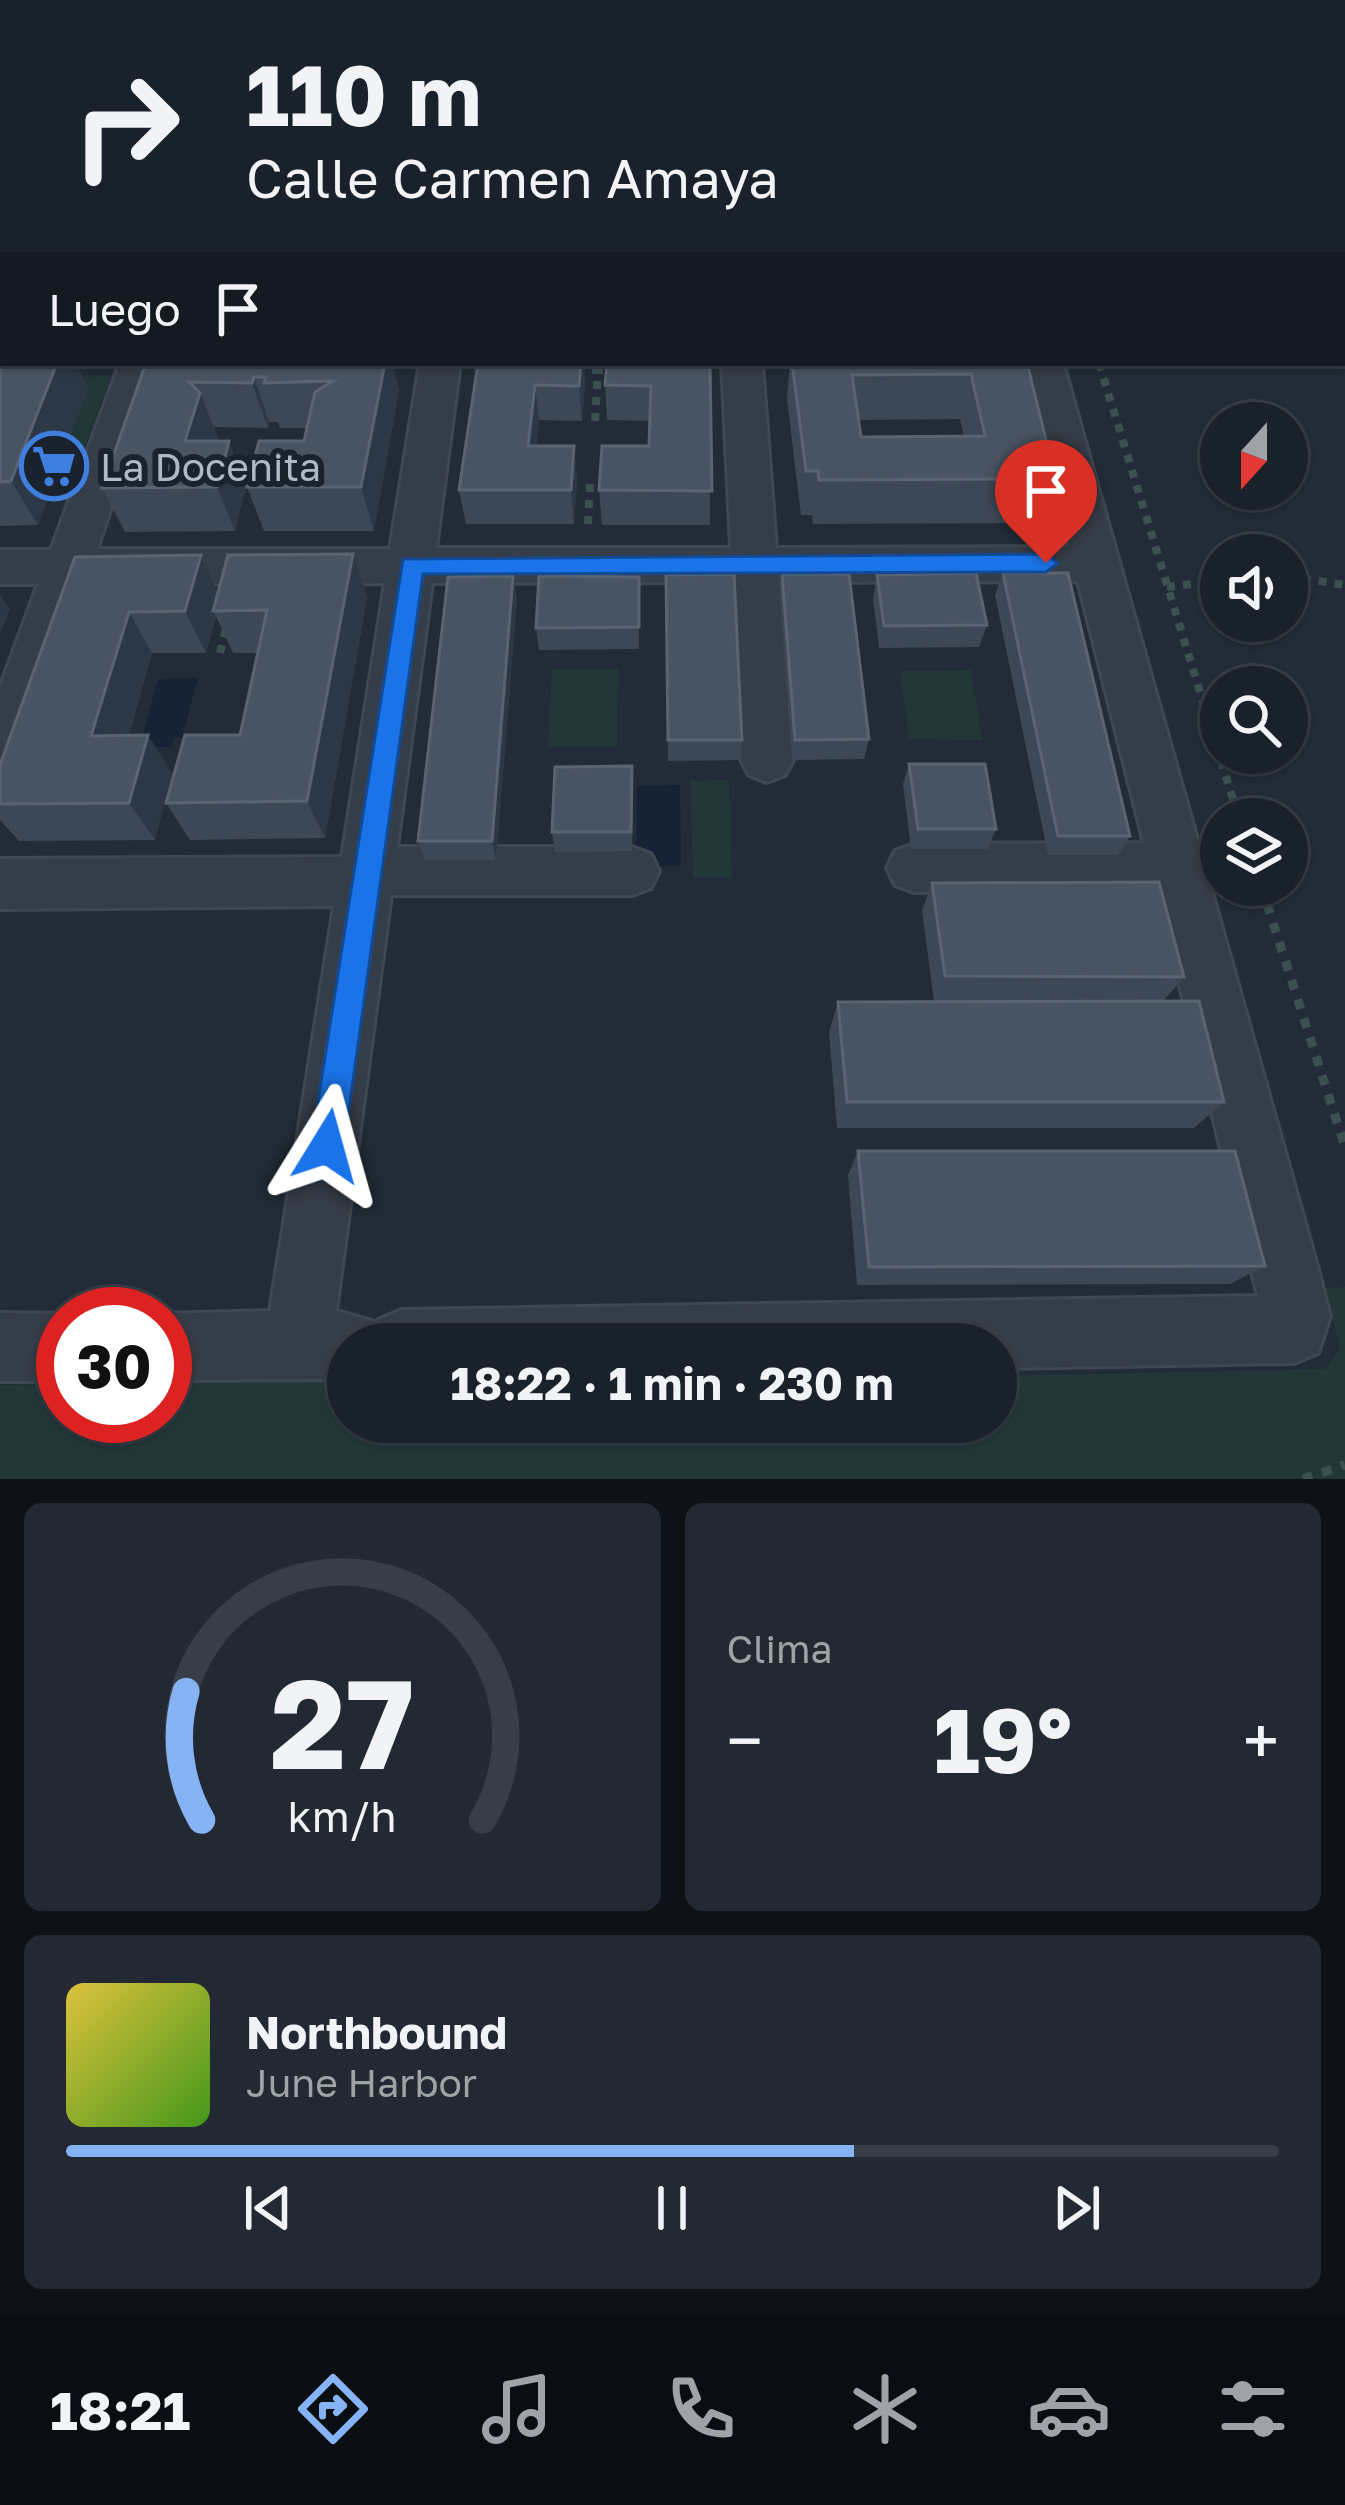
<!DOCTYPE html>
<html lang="es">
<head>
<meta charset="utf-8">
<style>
	body { margin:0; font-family:"Golos Text",sans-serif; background:#222932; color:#f1f3f6; height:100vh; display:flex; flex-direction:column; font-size:45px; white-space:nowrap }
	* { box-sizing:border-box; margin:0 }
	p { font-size:39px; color:#9fa3a8 }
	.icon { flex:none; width:66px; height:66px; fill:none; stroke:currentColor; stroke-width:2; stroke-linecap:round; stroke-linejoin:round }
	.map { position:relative; height:1479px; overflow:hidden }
	.side { display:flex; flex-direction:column; gap:24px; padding:24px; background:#0e1217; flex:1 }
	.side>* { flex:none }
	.top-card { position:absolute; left:0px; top:0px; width:1347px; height:366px; box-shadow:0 3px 9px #0004,0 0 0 3px #373e47; background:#19212a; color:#f1f3f6; overflow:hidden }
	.needle { width:78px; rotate:201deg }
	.tools { position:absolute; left:1200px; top:402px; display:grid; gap:24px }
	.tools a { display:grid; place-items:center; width:108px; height:108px; border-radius:50%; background:#19212a; box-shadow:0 3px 9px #0004,0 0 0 3px #373e47; font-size:60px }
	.speed { position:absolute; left:36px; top:1287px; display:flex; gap:24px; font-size:60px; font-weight:700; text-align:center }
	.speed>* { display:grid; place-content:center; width:156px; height:156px; border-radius:50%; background:#19212a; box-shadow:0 3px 9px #0004,0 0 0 3px #373e47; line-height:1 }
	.speed .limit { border:18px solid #d22; background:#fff; color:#111 }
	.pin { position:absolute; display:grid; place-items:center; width:102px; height:102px; color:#fff; margin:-123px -51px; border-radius:50% 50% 50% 0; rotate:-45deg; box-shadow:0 0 12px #0007 }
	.pin .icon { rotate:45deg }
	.me { position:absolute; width:132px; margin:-66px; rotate:8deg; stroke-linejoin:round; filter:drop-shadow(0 0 9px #0008) }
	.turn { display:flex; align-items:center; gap:42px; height:252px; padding:0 48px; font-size:54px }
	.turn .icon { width:156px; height:156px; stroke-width:2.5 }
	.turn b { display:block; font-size:84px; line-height:102px }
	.then { display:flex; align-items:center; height:114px; padding:0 48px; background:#0003; gap:24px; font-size:45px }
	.big { font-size:90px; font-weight:700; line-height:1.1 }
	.side .card { flex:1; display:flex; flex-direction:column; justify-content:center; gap:18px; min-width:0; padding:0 42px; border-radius:18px; background:#222932 }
	.side .dial { align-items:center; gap:0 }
	.dial svg { height:312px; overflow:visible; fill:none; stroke:#373e47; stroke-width:7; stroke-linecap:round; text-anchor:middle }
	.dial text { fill:#f1f3f6; stroke:none }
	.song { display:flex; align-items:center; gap:36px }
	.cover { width:144px; height:144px; border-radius:18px; background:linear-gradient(135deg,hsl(50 70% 55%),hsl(100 70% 35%)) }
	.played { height:12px; border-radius:6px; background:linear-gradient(90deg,#85b3f4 65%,#373e47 65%) }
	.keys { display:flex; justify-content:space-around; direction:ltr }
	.heat { display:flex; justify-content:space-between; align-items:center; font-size:66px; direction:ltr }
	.side .tiles { flex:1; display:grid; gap:24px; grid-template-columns:1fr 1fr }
	.card:last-child { grid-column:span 2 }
	.trip { position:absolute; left:327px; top:1323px; width:690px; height:120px; border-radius:60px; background:#19212a; box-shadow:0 3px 9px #0004,0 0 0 3px #373e47; font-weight:700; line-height:120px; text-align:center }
	.dock { display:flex; height:192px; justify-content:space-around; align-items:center; background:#0a0d11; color:#9fa3a8 }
	.dock .icon { width:84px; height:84px }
	.dock .selected { color:#85b3f4 }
	.dock b { font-size:54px; color:#f1f3f6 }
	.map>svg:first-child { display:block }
	.green { fill:#233739 }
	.water { fill:#162335 }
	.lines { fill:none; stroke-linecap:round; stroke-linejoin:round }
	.minor-casing { stroke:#3e4752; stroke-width:6 }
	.path-far1 { stroke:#3c5051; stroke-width:8; stroke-dasharray:8 8; stroke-linecap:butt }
	.path { stroke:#3c5051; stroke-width:9; stroke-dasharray:10 10; stroke-linecap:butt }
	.minor { fill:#353d49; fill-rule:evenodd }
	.wall { fill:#3d4857; fill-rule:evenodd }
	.shaded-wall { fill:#2c3846 }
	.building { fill:#495463; stroke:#596472; stroke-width:3; fill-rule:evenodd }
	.route { fill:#1a73e8; stroke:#114b97; stroke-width:3 }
	.labels { text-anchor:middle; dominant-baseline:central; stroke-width:12; stroke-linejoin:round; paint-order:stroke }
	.poi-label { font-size:39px; fill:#b0b8c5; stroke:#1a232d; text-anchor:start }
</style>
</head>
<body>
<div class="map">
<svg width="1345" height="1479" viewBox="0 0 1345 1479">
	<rect width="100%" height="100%" fill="#212c38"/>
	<path class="green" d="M111,376l-32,87h-18l26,-75 -55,1 6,-12z
		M552,669h66l-1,77h-69z
		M971,670l11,70 -73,-1 -9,-68z
		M729,780l3,98h-39l-3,-97z
		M1345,1287v192h-1345v-94l63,-1v32h102v-33l183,-3v42h648v-46l329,-7 15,-21 -15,-60z"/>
	<path class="water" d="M198,678l-16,59 -8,1 -3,9h-23l2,-9 -8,-1 16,-58z
		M680,785l1,81h-45l1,-80z"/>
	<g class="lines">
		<defs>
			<path id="minor" d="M478,0h30v3h-30z
				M931,0h30l1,3h-30z
				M0,30h3v18h-3z
				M120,363h40l-63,186h293l30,-186h40l-24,185h295l-9,-185h40l14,185 293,-1 -46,-184h40l255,906 12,48 -12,36 -24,10 -298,5v-24h-648v35l-183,1v-66h-5l110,-3 64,-405 -334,3v-50l342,-2 43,-274 -300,1 -59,174 -8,15 -18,7v-92l38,-104h-38v-34h51zM1078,581l66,262 -230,1 -19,7 -8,17 8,17 19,7 242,-1 102,405 -856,14 -24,10 -3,8 -3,-7 -36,-10 55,-416h241l19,-7 8,-17 -8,-17 -19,-7h-235l35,-264 300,-1 9,178 8,15 18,7 18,-7 8,-15 -14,-178z
				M0,1313l65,1 -2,67h-63z"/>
		</defs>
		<use href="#minor" class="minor-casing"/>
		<path class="path-far1" d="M1099,363l140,456
			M576,370h22
			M595,421l3,-51h16
			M588,524l2,-43
			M1287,576l58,9
			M1167,587l54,-7
			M220,653l7,-28"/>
		<path class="path" d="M1261,885l84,262
			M79,1311h69
			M1303,1479l42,-14"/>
		<use href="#minor" class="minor"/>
	</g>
	<path class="wall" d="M0,0h85l-1,3h-81v22h-3z
		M384,0h90l-1,3h-90z
		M746,0h183v3h-183z
		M0,343l57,20h18l13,25 -50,137 -38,1z
		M146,363l253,26 -25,142h-110l-17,-44 57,-46 3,-13h-27l-2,-6h-9l-1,6 -54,-1 4,11 -1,3 29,45 -11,45 -110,1 -23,-44z
		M478,363h106l1,19 -3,39 -43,-1 -3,26h38l3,35 -3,43h-108l-7,-34z
		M710,363v162h-108l-3,-35 50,-44 1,-25 -43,-1 -2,-35z
		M790,363h237l26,105 -15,44h-7l-3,10 -12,1 -203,1 -1,-9h-11l-14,-116zM960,419l4,17 -103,1 -2,-17z
		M353,554l14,43 -42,241 -135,2 -24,-37 74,-68 18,-82h-25l-17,-37 -10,37h-54l-23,82 43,38 -17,67 -136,1 -19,-21v-55l75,-208 143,36z
		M1003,573l127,263 -12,19h-70l-53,-260z
		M782,574l87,165 -5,20 -72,1 -12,-163z
		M666,575l76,165 -1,20 -73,1z
		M877,575l110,50 -8,22 -100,1 -6,-50z
		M513,576l4,22 -21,262h-71l-7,-19z
		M639,577v72l-100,1 -3,-22z
		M909,764l87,65 -8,20h-77l-8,-65z
		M633,786l-1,65 -77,1 -3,-20z
		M932,883l252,94 -21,24h-229l-12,-91z
		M838,1002l386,100 -30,26h-357l-8,-96z
		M858,1151l407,115 -35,18 -373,1 -9,-110z"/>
	<path class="shaded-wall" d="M62,0h23l-1,3h-21z
		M57,363h18l13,25 -50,137 -27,-44z
		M385,363h8l6,26 -25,142 -13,-44z
		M581,363h3l1,19 -3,39 -3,-35z
		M254,377l15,45 -1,6 -16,-45z
		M535,385l4,35 -7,60 -4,-34z
		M200,393l18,45 -14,48 -19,-45z
		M229,441l17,45 -11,45 -18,-44z
		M574,446l3,35 -3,43 -3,-34z
		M1043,478l-15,44 -12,1 15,-44z
		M353,554l14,43 -42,241 -18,-37z
		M201,555l19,43 -7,13 3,5 -10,37 -21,-42z
		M513,576l4,22 -21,262 -4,-19z
		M0,595l10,14 -10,26z
		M129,612l23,41 -34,121 -27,-38z
		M148,735l24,38 -17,67 -26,-37z"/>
	<path class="building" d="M280,0h54l-1,2h-54z
		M384,0h34v2h-35z
		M516,0h65v3h-37z
		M749,0h180v1l-180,1z
		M0,343h3v20h54l-46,118 -11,1z
		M146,363h239l-24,124h-114l12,-46h45l11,-49 18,-11 -69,2 2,-6h-12l-2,6 -63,-1 11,11 -15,48h44l-12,46 -115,1z
		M478,363h103l-2,23 -44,-1 -7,61h46l-3,44h-112z
		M607,363h103l2,128 -113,-1 3,-44h47l2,-60 -46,-1z
		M792,363h235l26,105h-12l2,10 -12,1 -212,1 -1,-9h-12zM971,374l14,62 -124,1 -9,-62z
		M353,554l-46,247 -141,2 19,-68h55l27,-125 -54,1 15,-56z
		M201,555l-16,56 -56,1 -38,124 57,-1 -19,68 -129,1v-39l75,-208z
		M976,573l11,52 -103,1 -7,-51z
		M1003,573h65l62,263h-72z
		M734,574l8,166h-74l-2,-165z
		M782,574h67l20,165 -74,1z
		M513,576l-21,265h-74l30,-264z
		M539,576l100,1v50l-103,1z
		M909,764h76l11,65h-78z
		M632,766l-1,66h-79l3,-65z
		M1159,882l25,95 -239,-1 -13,-93z
		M1199,1001l25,101h-377l-9,-100z
		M858,1151h377l30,115 -396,1z"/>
	<path class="route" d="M1046,554l12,9 -12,9 -623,2 -79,572 -5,11 -12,5 -11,-5 -5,-11 92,-587z"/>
	<defs>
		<symbol id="supermarket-ring" viewBox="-11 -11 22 22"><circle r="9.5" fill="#1a232d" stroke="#3f7fe0" stroke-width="1.5"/><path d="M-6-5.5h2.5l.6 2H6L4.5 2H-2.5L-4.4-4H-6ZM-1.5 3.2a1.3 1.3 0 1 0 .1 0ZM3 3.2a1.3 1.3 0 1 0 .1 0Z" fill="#3f7fe0"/></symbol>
	</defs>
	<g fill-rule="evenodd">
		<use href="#supermarket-ring" x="16" y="428" width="76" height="76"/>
	</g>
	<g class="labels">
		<g class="poi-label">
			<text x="100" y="466">La Docenita</text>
		</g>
	</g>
</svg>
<div class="tools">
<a><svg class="needle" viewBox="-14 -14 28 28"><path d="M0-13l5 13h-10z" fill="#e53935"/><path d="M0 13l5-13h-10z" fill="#9fa3a8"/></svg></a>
<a><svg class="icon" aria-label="sound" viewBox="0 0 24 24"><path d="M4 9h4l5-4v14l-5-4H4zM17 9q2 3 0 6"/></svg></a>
<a><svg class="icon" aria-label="search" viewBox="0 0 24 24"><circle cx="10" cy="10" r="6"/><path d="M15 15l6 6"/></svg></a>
<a><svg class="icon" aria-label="layers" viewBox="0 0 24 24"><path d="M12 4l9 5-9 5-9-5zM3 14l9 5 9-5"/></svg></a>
</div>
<div class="speed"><div class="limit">30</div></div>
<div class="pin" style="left:1046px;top:563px;background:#d93025"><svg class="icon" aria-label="arrive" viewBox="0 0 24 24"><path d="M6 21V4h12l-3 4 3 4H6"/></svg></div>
<svg class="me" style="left:327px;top:1146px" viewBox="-20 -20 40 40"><path d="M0-17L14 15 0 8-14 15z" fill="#1a73e8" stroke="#fff" stroke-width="4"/></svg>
<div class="trip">18:22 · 1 min · 230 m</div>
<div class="top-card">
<div class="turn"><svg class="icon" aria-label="right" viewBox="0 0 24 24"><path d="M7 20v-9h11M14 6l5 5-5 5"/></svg><div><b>110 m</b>Calle Carmen Amaya</div></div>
<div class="then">Luego<svg class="icon" aria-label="arrive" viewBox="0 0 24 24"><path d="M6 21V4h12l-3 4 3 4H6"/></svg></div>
</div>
</div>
<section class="side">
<div class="tiles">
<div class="card dial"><svg viewBox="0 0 100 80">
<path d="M14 69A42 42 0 1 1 86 69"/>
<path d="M14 69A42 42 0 0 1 10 36" stroke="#85b3f4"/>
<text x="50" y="56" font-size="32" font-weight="700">27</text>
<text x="50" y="72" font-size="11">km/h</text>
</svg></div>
<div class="card"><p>Clima</p>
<div class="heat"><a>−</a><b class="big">19°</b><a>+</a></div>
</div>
<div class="card">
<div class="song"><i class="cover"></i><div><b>Northbound</b><p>June Harbor</p></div></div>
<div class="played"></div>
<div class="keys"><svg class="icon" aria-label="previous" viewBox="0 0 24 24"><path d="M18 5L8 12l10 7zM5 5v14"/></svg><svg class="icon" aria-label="pause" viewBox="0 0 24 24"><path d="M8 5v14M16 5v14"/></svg><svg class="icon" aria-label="next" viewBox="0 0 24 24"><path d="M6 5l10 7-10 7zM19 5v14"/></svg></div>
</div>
</div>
</section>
<nav class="dock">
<b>18:21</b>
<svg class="icon selected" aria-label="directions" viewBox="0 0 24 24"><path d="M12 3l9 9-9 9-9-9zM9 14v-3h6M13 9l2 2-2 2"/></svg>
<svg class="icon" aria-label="music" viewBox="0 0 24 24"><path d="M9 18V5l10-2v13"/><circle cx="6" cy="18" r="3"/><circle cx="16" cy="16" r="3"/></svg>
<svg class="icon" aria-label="phone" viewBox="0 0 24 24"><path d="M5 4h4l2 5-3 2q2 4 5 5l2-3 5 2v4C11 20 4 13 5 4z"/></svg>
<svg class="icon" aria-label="climate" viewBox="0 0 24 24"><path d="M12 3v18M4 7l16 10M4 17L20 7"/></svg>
<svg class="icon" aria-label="car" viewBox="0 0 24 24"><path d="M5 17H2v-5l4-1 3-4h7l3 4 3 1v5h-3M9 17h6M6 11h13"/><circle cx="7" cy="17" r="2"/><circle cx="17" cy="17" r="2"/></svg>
<svg class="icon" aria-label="filters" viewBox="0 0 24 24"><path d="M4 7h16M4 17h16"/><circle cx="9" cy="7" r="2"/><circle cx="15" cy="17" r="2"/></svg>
</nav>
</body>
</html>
